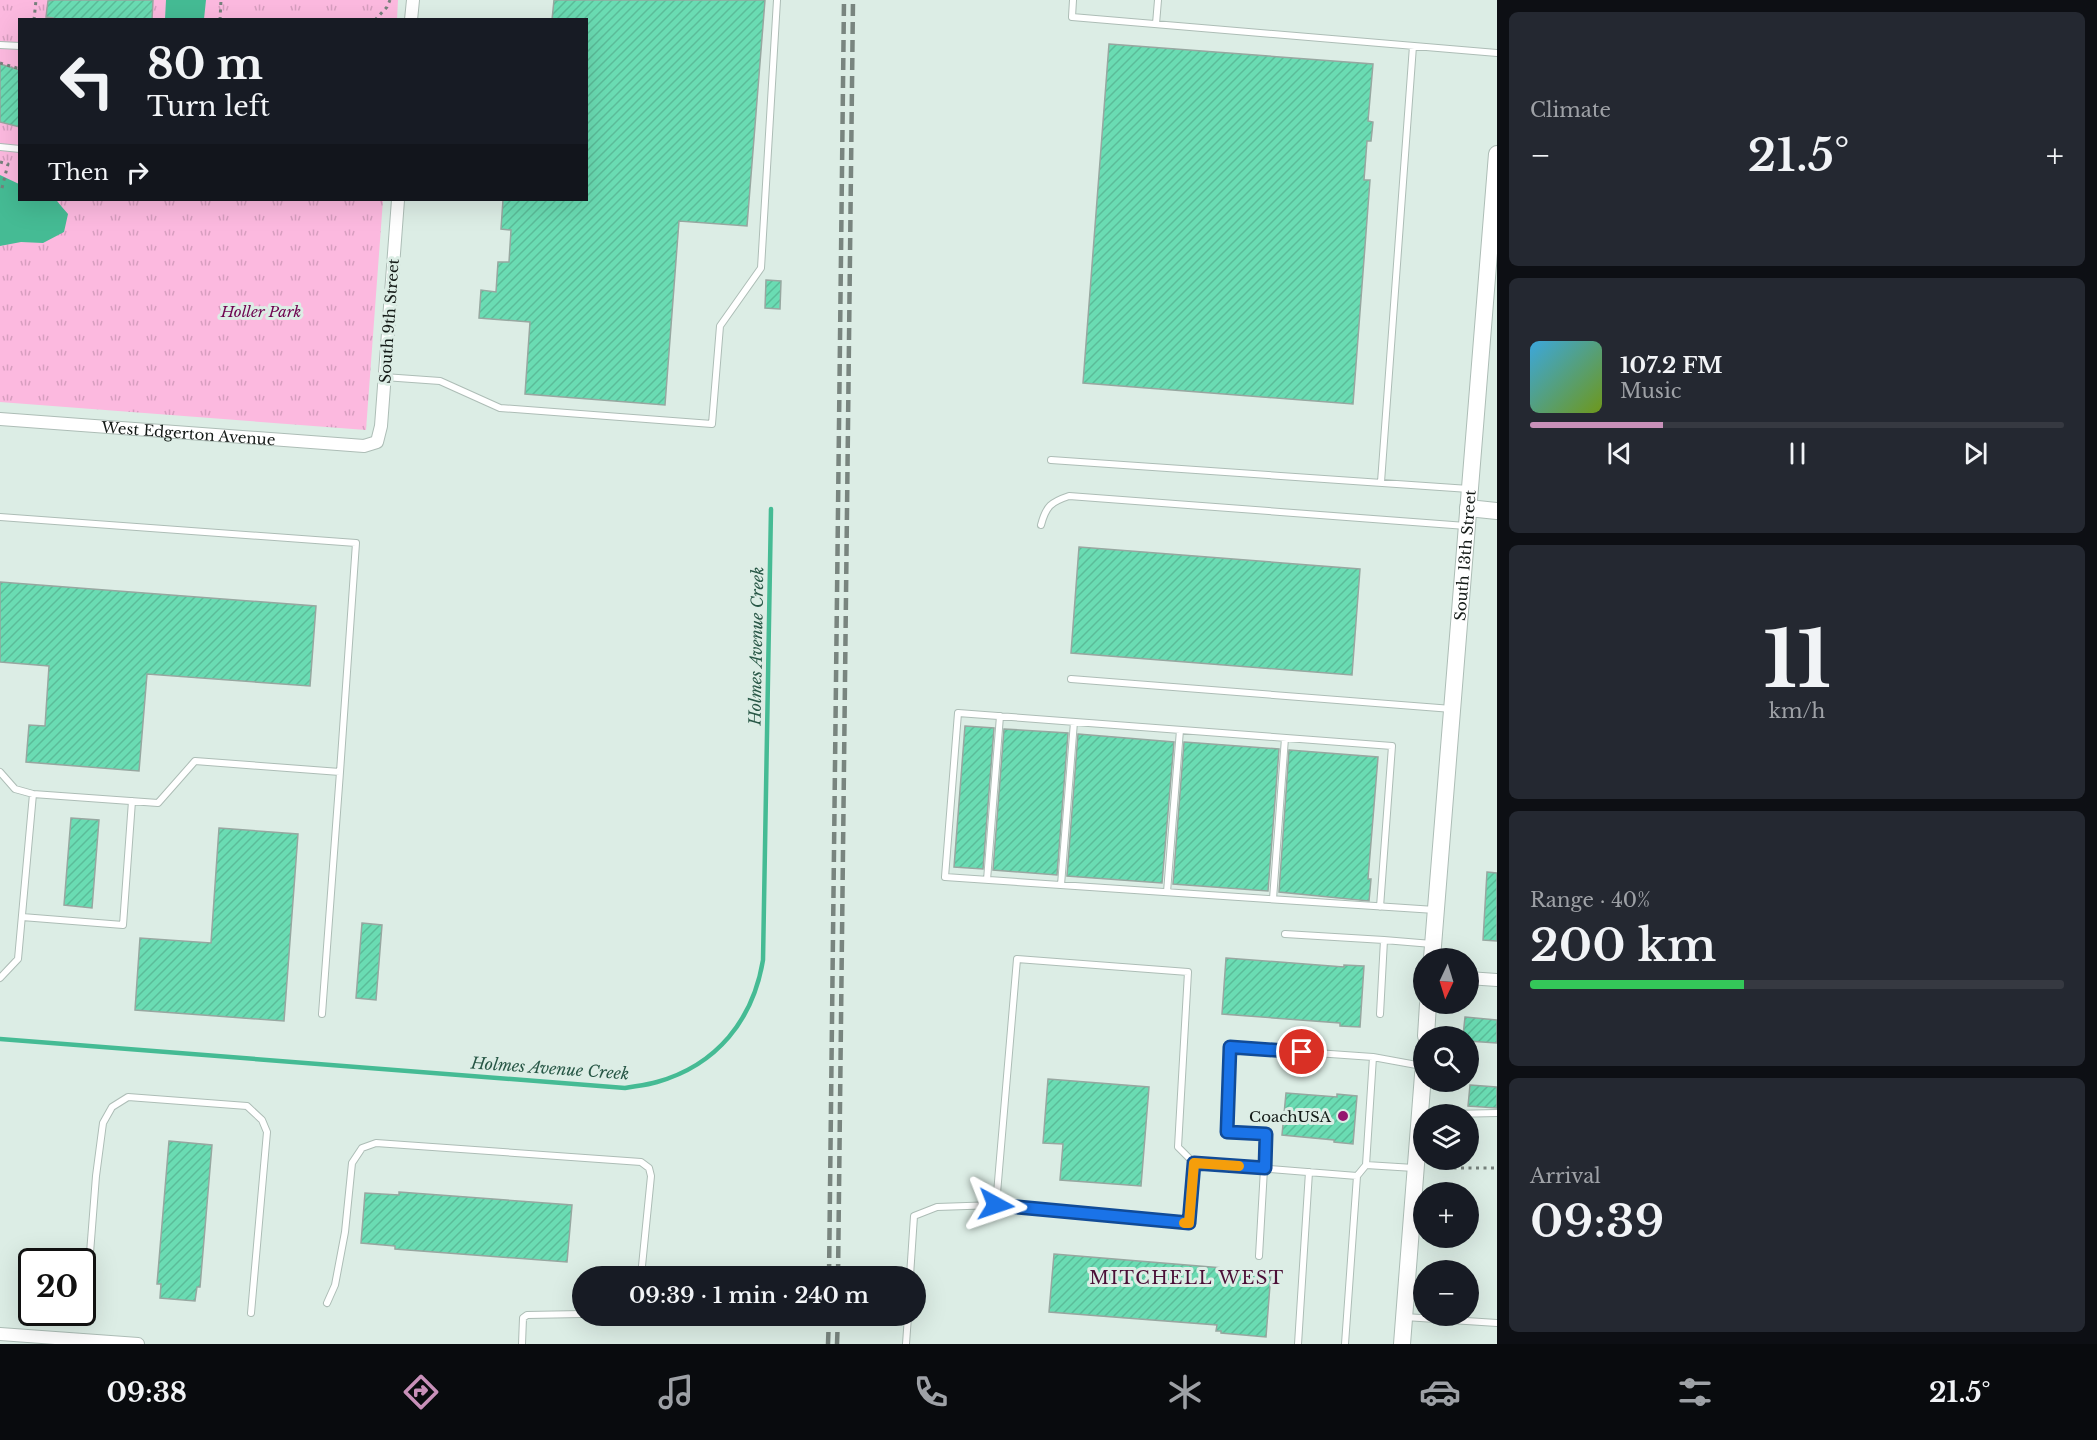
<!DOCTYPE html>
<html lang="en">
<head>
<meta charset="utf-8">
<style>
	body { margin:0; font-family:"Libre Baskerville",serif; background:#242831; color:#f1f3f6; height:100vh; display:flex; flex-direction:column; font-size:22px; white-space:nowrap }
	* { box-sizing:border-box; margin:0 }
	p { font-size:20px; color:#9ea1a6 }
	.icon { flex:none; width:33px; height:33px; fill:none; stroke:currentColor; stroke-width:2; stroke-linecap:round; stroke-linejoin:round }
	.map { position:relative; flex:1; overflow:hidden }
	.side { display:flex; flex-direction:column; gap:12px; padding:12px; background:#0d0f14; width:600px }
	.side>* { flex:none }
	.top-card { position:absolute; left:18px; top:18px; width:570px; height:183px; border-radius:0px; box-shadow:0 6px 24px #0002; background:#171b24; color:#f1f3f6; overflow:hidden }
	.needle { width:39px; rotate:184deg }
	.fabs { position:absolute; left:1413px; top:948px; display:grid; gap:12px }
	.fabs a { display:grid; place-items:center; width:66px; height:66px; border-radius:50%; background:#171b24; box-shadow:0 6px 24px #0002; font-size:30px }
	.speed { position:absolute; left:18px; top:1248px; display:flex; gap:12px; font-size:30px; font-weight:700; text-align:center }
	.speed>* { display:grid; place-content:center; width:78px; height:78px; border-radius:50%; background:#171b24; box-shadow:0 6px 24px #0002; line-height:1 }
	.speed .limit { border:3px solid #111; border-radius:9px; background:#fff; color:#111 }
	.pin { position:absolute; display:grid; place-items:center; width:51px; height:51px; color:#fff; margin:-26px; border:3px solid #fff; border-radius:50%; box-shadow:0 2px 6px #0007 }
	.me { position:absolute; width:66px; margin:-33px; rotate:95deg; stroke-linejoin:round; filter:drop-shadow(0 0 4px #0008) }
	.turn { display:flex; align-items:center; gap:21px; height:126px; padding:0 30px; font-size:27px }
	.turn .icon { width:78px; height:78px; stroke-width:2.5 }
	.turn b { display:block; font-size:42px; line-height:51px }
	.then { display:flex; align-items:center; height:57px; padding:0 30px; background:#0003; gap:12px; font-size:22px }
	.big { font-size:45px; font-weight:600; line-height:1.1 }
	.side .card { flex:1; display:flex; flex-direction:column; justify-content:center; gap:9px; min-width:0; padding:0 21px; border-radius:9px; background:#242831 }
	.side .dial { align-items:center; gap:0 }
	.dial b { font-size:78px; line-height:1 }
	.song { display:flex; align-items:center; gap:18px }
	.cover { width:72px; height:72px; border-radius:9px; background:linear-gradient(135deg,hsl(200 70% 55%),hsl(80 70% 35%)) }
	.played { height:6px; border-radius:3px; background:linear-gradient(90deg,#c890b9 25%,#363941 25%) }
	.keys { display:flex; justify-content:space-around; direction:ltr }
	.heat { display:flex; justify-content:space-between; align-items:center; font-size:33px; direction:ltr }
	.charge { height:9px; border-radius:4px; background:linear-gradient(90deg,#34c759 40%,#363941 0) }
	.trip { position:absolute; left:572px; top:1266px; width:354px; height:60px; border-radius:30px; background:#171b24; box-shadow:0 6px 24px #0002; font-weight:600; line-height:60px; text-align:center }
	.menu { display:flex; height:96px; justify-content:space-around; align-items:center; background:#090b0e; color:#9ea1a6 }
	.menu .icon { width:42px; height:42px }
	.menu .current { color:#c890b9 }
	.menu b { font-size:27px; color:#f1f3f6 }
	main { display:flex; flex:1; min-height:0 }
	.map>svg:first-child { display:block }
	.grass { fill:url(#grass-tufts) }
	.water { fill:#45bb94 }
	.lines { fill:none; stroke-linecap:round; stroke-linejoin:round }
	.stream { stroke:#45bb94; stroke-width:4.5 }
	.building { fill:url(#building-hatch); stroke:#97a7a0; stroke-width:1.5 }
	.lane-casing { stroke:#adbdb6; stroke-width:8 }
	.street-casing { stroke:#adbdb6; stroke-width:14 }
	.secondary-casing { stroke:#adbdb6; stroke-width:18 }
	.path { stroke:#76817c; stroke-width:3; stroke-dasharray:3 4.5; stroke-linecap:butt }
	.lane { stroke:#fff; stroke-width:6 }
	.street { stroke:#fff; stroke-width:12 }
	.secondary { stroke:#fff; stroke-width:16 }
	.rail { stroke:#79857f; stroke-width:4.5; stroke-dasharray:12 6; stroke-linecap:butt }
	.route-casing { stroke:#114b97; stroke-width:15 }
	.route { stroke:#1a73e8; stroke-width:10 }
	.slow { stroke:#f59e0b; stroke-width:10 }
	.poi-dot { fill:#95166f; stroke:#dcede5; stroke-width:2 }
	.labels { text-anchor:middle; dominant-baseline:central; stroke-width:6; stroke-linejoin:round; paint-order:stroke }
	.park-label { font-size:15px; font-style:italic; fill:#6e0450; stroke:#dcede5 }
	.street-label { font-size:15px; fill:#131916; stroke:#dcede5 }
	.poi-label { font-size:15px; fill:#131916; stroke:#dcede5; text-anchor:end }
	.water-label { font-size:16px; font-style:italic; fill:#285746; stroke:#dcede5 }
	.quarter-label { font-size:18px; letter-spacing:1.5px; fill:#4b1037; stroke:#dcede5 }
</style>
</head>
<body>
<main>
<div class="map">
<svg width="1497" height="1344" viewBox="0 0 1497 1344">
	<defs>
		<pattern id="grass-tufts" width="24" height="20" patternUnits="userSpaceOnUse" patternTransform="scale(1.5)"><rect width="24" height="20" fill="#fcb9df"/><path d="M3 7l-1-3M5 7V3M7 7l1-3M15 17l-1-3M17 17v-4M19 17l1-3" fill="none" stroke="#d79ebf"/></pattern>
		<pattern id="building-hatch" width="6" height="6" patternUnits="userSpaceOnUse" patternTransform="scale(1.5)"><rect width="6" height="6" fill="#6adcb3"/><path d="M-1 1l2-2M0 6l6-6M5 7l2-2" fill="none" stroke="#5bbc99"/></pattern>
	</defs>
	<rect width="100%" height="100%" fill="#dcede5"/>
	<path class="grass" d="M0,0h398l-1,19 -377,1v180h363l-17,230 -366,-28z"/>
	<path class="water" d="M166,0h40l-2,19h-39z
		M0,175l19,9 1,16h36l12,14 -4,18 -21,11 -22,-1 -21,4z"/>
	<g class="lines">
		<path class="stream" d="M0,1039l625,49c11,-2 22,-3 32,-6 60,-17 96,-62 106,-122l8,-451"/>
	</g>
	<path class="building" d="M54,0h99l-1,20h-99v-2l-7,-1 2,-16z
		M554,0h211l-18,226 -68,-5 -14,184 -140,-11 5,-72 -51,-4 2,-28 15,2 2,-30h11l2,-32 -10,-1 2,-29h83v-180h-34z
		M1109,44l264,20 -5,57 5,1 -2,19h-4l-3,39h6l-17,224 -270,-21z
		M0,64l20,6v57l-20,-5z
		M766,280l15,1 -1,28 -15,-1z
		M1079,547l281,22 -8,106 -281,-22z
		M0,582l316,24 -6,80 -163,-12 -8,97 -113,-9 3,-37 16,1 4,-60 -49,-4z
		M965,726l29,2 -11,141 -29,-2z
		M1004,729l64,4 -11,142 -64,-5z
		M1078,734l96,8 -12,141 -95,-7z
		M1184,742l95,7 -11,142 -95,-7z
		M1289,750l89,7 -10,122h3l-2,22 -90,-9z
		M71,818l28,2 -7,88 -28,-3z
		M219,828l79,6 -14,187 -149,-11 5,-72 71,5z
		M1487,872l10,1v68l-14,-1z
		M362,923l20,2 -6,75 -20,-2z
		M1226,958l118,9v-2l20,1 -4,61 -20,-1v-3l-118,-9z
		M1465,1017l32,3v23l-29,-2v-5h-5z
		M1048,1079l101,8 -8,99 -81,-6 3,-36 -20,-1z
		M1470,1085l27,2v21l-29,-2z
		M1286,1093l51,4v-3l20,2 -4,48 -19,-2v-2l-52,-5z
		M169,1141l43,4 -12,142h-3l-2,14 -35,-3 1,-14h-4z
		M399,1192l173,13 -5,57 -172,-13v-3l-34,-3 4,-50 34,2z
		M1054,1254l217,18 -5,65 -45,-4v-2h-5l1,-6 -168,-13z"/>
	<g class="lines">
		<defs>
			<path id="lane" d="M1073,0l-1,17 425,36
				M1156,24l2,-24
				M0,45l20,1
				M0,147l20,2
				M384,377l56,4 60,27 212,16 8,-98 41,-58 16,-268
				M1051,460l418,29
				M1381,482l32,-436
				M0,517l356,26 -16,229 -145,-11 -37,42 -125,-9 -18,-5 -15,-17
				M1041,525c5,-19 10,-23 28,-29l397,30
				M1071,679l381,30
				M987,880l13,-164
				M1061,885l13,-163
				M1167,892l13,-162
				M1273,899l12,-161
				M1380,907l12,-161 -434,-33 -13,164c163,11 327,23 490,33
				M22,917l101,8 9,-124
				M1285,934l99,6
				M0,978l18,-19 15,-165
				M322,1014l18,-242
				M1380,1014l4,-74 48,4
				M1451,1114l46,-1
				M1366,1165l48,3
				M996,1205l21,-246 171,13 -10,175 16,16 163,13
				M1259,1256l7,-122 -39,-2 3,-85 143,10
				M910,1276l4,-60 23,-9 59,-2 193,18 5,-60
				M82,1278l7,-12 7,-90 7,-53 9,-16 16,-10 119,9 15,14 5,12 -16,181
				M327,1303l8,-18 10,-53 7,-69 10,-15 14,-5 265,19 8,6 2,8 -10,100
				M1405,1317l92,6
				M522,1344l1,-26 4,-3 55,-1
				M906,1344l2,-28
				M1298,1344l11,-172
				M1345,1344l12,-168 9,-11 7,-108 49,9"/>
			<g id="street">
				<path d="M411,20l2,-20"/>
				<path id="s1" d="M0,419l364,27 13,-4 4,-16 17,-226"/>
				<path d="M1468,978l29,2"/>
				<path d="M0,1334l138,10"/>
			</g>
			<g id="secondary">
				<path d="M1468,508l29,3"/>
				<path id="s2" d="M1432,958l65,-804"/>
				<path d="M1426,1036l2,-32"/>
				<path d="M1402,1344l22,-282"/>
			</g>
		</defs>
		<use href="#lane" class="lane-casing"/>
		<use href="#street" class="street-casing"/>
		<use href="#secondary" class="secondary-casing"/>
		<path class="path" d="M34,20l2,-20
			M220,20l1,-20
			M375,20l12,-13 3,-7
			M0,63l20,6
			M0,162l8,2 -7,28
			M1446,1168h51"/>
		<use href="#lane" class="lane"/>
		<use href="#street" class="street"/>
		<use href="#secondary" class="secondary"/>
		<path class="rail" d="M829,1276l15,-1276
			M838,1276l15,-1276
			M828,1344l1,-28
			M837,1344l1,-28"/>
	</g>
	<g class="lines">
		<defs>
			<path id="route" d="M996,1205l193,18 5,-60 71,5 1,-34 -39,-2 3,-85 72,5"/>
		</defs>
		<use href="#route" class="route-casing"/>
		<use href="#route" class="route"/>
		<path class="slow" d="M1184,1223h5l5,-60 45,3"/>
	</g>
	<circle class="poi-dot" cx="1343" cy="1116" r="6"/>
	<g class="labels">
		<g class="park-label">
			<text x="261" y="311">Holler Park</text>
		</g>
		<g class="street-label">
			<text transform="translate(389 321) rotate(-86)">South 9th Street</text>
			<text stroke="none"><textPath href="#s1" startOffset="189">West Edgerton Avenue</textPath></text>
			<text stroke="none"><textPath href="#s2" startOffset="404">South 13th Street</textPath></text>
		</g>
		<g class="poi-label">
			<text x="1331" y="1116">CoachUSA</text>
		</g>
		<g class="water-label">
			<text transform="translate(756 646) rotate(-89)">Holmes Avenue Creek</text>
			<text transform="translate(550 1068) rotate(4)">Holmes Avenue Creek</text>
		</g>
		<g class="quarter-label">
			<text x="1187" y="1278">MITCHELL WEST</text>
		</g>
	</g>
</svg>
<div class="fabs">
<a><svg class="needle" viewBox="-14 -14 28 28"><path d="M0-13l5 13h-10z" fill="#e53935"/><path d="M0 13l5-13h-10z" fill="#9ea1a6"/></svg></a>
<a><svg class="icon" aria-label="search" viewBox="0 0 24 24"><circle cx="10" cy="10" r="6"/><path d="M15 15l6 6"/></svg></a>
<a><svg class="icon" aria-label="layers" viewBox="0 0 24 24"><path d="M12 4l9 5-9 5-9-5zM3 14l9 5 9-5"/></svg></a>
<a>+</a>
<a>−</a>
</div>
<div class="speed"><div class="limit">20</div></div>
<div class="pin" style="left:1302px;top:1052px;background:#d93025"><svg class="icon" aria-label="arrive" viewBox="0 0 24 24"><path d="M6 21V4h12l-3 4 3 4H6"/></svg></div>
<svg class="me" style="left:996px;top:1205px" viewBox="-20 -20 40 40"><path d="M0-17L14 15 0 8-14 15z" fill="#1a73e8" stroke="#fff" stroke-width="4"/></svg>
<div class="trip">09:39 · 1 min · 240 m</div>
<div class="top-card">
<div class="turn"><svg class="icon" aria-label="left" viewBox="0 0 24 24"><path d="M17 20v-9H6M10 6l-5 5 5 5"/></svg><div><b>80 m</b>Turn left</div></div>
<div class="then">Then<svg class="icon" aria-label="right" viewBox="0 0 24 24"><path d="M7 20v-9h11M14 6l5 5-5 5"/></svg></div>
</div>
</div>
<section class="side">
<div class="card"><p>Climate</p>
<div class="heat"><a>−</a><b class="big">21.5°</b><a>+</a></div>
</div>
<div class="card">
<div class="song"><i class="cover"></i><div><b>107.2 FM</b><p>Music</p></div></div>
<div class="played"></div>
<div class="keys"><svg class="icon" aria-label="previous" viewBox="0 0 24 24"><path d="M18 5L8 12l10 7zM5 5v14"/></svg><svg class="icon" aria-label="pause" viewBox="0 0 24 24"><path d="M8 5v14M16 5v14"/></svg><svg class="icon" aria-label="next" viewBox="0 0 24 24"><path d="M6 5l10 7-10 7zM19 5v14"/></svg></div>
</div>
<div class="card dial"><b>11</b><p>km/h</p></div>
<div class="card"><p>Range · 40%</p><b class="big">200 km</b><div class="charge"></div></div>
<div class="card"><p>Arrival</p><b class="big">09:39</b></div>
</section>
</main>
<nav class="menu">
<b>09:38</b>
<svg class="icon current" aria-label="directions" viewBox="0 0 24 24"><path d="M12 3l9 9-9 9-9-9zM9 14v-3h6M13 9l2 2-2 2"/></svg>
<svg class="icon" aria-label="music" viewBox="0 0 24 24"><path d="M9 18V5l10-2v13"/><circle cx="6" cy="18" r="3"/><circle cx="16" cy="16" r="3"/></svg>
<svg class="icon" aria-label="phone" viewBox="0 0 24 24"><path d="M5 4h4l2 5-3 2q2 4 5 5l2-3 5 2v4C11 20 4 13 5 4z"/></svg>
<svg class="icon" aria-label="climate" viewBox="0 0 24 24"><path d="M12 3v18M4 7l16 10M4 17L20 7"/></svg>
<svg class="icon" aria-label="car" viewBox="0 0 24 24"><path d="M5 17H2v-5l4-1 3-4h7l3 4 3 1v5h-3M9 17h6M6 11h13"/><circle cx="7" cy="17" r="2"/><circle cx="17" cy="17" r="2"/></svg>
<svg class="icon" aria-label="filters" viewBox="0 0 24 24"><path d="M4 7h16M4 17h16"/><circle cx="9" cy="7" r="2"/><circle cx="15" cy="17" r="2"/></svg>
<b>21.5°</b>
</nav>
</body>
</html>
